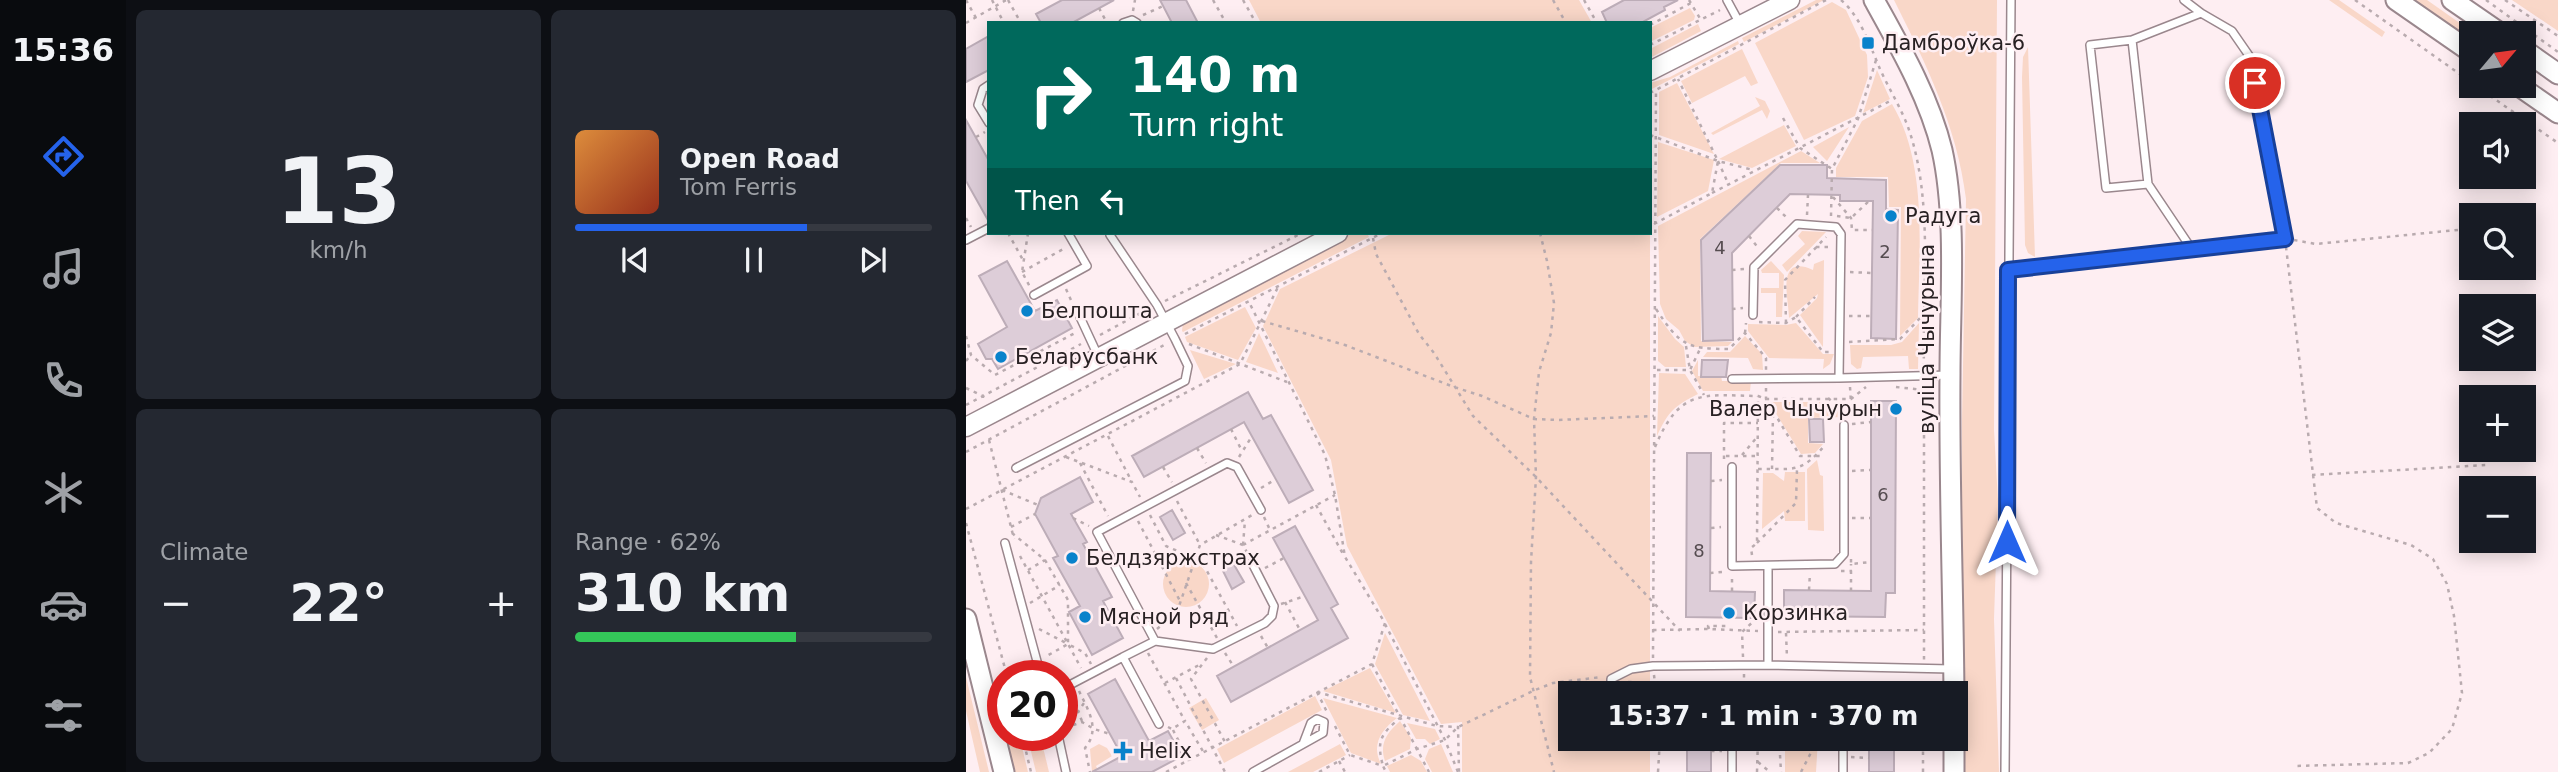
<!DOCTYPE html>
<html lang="en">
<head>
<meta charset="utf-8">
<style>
	body { margin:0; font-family:"DejaVu Sans",sans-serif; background:#242831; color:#f1f3f6; height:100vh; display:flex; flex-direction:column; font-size:26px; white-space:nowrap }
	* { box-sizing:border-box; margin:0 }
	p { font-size:23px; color:#9ea1a6 }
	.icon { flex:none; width:38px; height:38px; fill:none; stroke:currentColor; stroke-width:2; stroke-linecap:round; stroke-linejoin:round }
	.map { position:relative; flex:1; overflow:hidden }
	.sheet { display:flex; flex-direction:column; gap:10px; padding:10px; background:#0d0f14; width:840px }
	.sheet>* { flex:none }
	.hud { position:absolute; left:21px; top:21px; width:665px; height:214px; border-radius:0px; box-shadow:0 4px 18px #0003; background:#00695c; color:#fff; overflow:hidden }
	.needle { width:46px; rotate:61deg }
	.controls { position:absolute; left:1493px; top:21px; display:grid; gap:14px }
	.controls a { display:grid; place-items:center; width:77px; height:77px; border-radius:0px; background:#171b24; box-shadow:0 4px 18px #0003; font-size:35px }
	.speed { position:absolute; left:21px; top:660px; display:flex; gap:14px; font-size:35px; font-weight:700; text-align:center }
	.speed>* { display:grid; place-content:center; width:91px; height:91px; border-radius:50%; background:#171b24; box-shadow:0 4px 18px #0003; line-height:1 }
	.speed .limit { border:10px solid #d22; background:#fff; color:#111 }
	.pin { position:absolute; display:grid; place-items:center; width:60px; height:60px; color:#fff; margin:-30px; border:4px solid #fff; border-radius:50%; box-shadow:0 2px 7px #0007 }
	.me { position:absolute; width:77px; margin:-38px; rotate:0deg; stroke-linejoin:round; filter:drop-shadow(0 0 5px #0008) }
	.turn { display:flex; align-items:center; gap:24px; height:147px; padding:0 28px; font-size:32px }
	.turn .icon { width:91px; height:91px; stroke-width:2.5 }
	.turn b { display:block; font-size:49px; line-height:60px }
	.then { display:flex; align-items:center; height:66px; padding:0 28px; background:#0003; gap:14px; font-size:26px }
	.big { font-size:52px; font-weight:700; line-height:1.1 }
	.sheet .card { flex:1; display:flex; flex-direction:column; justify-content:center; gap:10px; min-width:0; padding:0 24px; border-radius:10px; background:#242831 }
	.sheet .dial { align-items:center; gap:0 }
	.dial b { font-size:91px; line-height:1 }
	.song { display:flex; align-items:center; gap:21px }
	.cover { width:84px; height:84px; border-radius:10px; background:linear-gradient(135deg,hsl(30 70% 55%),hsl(10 70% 35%)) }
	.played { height:7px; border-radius:4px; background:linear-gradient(90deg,#2563eb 65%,#363941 65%) }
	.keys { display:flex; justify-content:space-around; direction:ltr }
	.heat { display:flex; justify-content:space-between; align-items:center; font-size:38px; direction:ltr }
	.charge { height:10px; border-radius:5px; background:linear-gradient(90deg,#34c759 62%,#363941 0) }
	.sheet .tiles { flex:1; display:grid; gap:10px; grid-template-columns:repeat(2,1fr) }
	.trip { position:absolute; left:592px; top:681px; width:410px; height:70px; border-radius:0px; background:#171b24; box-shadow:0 4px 18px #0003; font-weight:700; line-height:70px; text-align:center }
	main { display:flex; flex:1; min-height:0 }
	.dock { display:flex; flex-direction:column; width:126px; justify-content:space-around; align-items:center; background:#090b0e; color:#9ea1a6 }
	.dock .icon { width:49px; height:49px }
	.dock .on { color:#2563eb }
	.dock b { font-size:32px; color:#f1f3f6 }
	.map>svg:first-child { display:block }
	.green { fill:#f9d7c8 }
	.building { fill:#ddcdd8; stroke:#bdadb8; stroke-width:2 }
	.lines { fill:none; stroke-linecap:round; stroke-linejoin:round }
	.service-casing { stroke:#9a878d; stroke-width:10 }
	.tertiary-casing { stroke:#9a878d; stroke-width:21 }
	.secondary-casing { stroke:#9a878d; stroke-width:23 }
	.path { stroke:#b9abaf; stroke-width:2.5; stroke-dasharray:3.5 5; stroke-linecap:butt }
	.service { stroke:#fff; stroke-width:7 }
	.tertiary { stroke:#fff; stroke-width:18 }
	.secondary { stroke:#fff; stroke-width:19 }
	.route-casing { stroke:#184099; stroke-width:18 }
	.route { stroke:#2563eb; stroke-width:12 }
	.poi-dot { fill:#0982cb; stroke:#feeef2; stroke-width:2.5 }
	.labels { text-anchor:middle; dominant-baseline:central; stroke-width:5; stroke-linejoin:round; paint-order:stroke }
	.number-label { font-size:18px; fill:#554c50 }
	.poi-label { font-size:21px; fill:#282123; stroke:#feeef2; text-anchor:start }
	.street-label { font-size:21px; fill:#282123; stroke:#feeef2 }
</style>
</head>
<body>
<main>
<nav class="dock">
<b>15:36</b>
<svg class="icon on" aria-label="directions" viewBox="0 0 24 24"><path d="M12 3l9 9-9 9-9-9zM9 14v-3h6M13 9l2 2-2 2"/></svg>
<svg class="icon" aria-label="music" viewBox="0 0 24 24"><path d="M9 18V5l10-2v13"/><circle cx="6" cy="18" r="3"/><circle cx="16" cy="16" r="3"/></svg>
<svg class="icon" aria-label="phone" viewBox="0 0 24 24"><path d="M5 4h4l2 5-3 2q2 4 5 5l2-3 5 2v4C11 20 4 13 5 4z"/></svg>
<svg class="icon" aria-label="climate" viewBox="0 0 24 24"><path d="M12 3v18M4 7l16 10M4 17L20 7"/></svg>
<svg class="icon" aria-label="car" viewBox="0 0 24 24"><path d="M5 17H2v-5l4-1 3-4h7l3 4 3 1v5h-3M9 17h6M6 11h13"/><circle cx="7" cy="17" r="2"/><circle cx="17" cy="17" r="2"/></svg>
<svg class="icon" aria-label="filters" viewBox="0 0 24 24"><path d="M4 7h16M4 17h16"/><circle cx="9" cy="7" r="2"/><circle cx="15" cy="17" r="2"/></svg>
</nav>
<section class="sheet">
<div class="tiles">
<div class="card dial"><b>13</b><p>km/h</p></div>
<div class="card">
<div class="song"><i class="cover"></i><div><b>Open Road</b><p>Tom Ferris</p></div></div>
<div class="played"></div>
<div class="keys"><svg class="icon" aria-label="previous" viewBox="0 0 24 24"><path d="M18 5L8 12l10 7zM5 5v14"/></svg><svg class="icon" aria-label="pause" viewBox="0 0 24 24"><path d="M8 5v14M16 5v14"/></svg><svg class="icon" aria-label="next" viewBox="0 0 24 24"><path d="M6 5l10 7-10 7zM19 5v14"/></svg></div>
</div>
<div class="card"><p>Climate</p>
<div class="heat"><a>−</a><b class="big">22°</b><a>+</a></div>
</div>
<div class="card"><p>Range · 62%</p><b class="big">310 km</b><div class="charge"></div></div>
</div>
</section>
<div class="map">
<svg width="1592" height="772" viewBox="0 0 1592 772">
	<rect width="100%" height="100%" fill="#feeef2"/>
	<path class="green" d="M283,0h330l13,23h-331z
		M850,0h8l-80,42 -2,-4z
		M928,0h103l-3,430 4,71 -4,118 5,153h-37v-350l4,-223c-9,-73 -40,-135 -72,-199z
		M1363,0h10l46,32 -3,5z
		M1444,0h17l47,33h-3v9z
		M1546,0h46v31z
		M866,2l14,8 21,45 1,22 -13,39 -51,24 -49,-97z
		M724,8l5,8 -1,4 -44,22v-14z
		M732,24l3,7 -51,27v-9z
		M772,41l1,3 -89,46v-7l20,-6z
		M1062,47l7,210 -7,-4 -3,-8 -3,-168 1,-20z
		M776,49l16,34 -7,3 -6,-10 -53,27 -11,-22z
		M911,70l13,29 -27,14z
		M711,83l37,71 -55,-19v-43z
		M789,97l10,4 5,10 -3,8 -5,-9 -49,25 -2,-2 49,-27z
		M926,104c36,60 27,146 26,214l-18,18 1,-129h-12l-1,-30h-52v-9l26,-47z
		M818,125l12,21 -44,22 -33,-9z
		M883,127l-22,34 -14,-14z
		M692,142l56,18 -6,31 -51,26z
		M835,151l19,12h-39l-81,76 1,102 31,1 -4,4 -34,1 -9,-6 -6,-11 -13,-11 -6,-15 -2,-78z
		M684,203v490h-80v45l80,1v33h-188v-50l-21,2 -94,-178 -16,-86 -68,-134 17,-37 113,-56h257z
		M836,231l24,1 -39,40 -5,-7 23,-21 -7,-8z
		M387,233h14l2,4 -186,95 -1,-1 1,-9z
		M858,260l-1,87 -23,-32 17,-17 1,-4 -29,24c0,-18 -14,-65 24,-48l1,-6z
		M805,261l13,14 -2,42h-6v-24h-15v-5h18v-15h-17l-1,-3z
		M279,307l11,21 -18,32 -51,-18 -2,-5z
		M692,316l17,23 9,8 2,20h-21l-7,-6z
		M830,323l27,31h11l-4,10 -7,5 1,-10 -55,-1 -21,-27v-7l38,1z
		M953,323l-1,46h-9l-1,-13 -45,1 -2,11 -4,1 -6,-5 -1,-19h41l11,-3z
		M293,333l19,40 -32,-11z
		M779,336l17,18 1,16 -10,-1 -5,-11 -45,-1 4,-5h23z
		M224,350l46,14 -32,15z
		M732,360v16h23l1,5h29l-1,10h-47l-11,-20z
		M693,373l26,1 13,20c-24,12 -30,18 -41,42z
		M803,402h59l17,15 -37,1v25l15,1 -8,9 -14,1z
		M851,460l3,15 3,1 1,55 -16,-1 -1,-61z
		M819,472h20v49h-20l-1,-10 -22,18 1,-56h10l11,8z
		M197 584a23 23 0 1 1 46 0a23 23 0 1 1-46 0Z
		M419,633l45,88 -27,-6 -28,-51z
		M404,668l26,45 -73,-22z
		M0,677l23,95h-9l-14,-61z
		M349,696l7,14 -98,53 -7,-14z
		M240,698l13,22 -17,10 -13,-22z
		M357,698l74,20c-16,12 -26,27 -16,46l-30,-11z
		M37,715v20h16l9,37h-17l-11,-44z
		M434,721l11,17 -1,11 -25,12c-6,-18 2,-28 15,-40z
		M441,723l28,6 5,10 -10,5 -5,-5h-9z
		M61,735h13l9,37h-13z
		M819,739h33l-2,33h-31z
		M133,744l8,4 5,8 -16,10 3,6h-7l-2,-23z
		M374,744l6,11 -33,17h-25z
		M475,744l12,28h-21l-7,-13 4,-10z
		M445,755l10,6 6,11h-37l-3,-6z"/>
	<path class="building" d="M96,0h52l-42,23h-31l-5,-9z
		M194,0h26l12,23h-26z
		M658,0h54l-14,7 1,3 -24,13h-34l-5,-11z
		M23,36v34l-23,12v-33z
		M0,120l23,41v61l-23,-41z
		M814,165h47v13l59,2v29l12,1 -2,129 -25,-1 2,-137h-33v-6l-50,-1 -58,59 1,87 -30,1 -2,-101z
		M41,261l28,50 22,-11 15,28 -74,41 -6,-10h-6l-8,-15 29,-17 -28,-51z
		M736,360h26l-2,17h-25z
		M282,392l15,27 8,-4 42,75 -24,13 -45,-81 -100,55 -12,-21z
		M905,401h25l-1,192h-9l-1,24 -101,-1v-26l87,1z
		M843,419h14l1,23h-14z
		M721,453h24l-1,138 45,1 -1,26 -68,-1z
		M114,477l13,25 -22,12 16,28 -4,2 29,53 -9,4 20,37 -31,17 -23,-43 11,-6 -27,-48 5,-2 -23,-42 6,-16z
		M206,510l13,23 -12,7 -13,-23z
		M329,526l43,78 -7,4 17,30 -117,64 -14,-26 101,-56 -45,-82z
		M267,563l11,19 -12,7 -10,-20z
		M149,679l34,62 19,-10 14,25 -30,16h-60l30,-16 -34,-62z
		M721,738h24v34h-24z
		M903,738h25v34h-25z"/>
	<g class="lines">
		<defs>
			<path id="service" d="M761,0l13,24
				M1218,0l17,13
				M157,23l9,-3 5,3
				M1166,40l16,144 -42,4 -16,-143z
				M23,85l-6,4 -5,16 11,18
				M1182,184l45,67
				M0,240l23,-12
				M1042,270l277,-31 -35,-182 -18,-26 -31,-18 -69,27
				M68,295l53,-29 -19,-33
				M787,315l1,-48 43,-43 39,3 5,7 -2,144 111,-3
				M114,317l19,41
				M766,379l107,-1
				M766,467v99l103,-2 9,-10v-129
				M50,468l169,-87 3,-15 -13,-27 -18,-34 -47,-70
				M39,543l36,133
				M802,566v99
				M189,641l-58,-109 130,-69 10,4 24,43
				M157,657l32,-16 58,8 52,-26 7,-7 2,-10 -22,-43
				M96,689l61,-32 36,67
				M645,693v-14l20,-10 22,-3 115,-1 183,4
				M23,707l14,-3
				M92,735l8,37
				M287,772l70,-39 1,-11 -7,-3 -6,4 -8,21
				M766,772v-26
				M877,772v-34
				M1039,772l6,-772"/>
			<path id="tertiary" d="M684,71l140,-71
				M0,427l372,-194"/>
			<path id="secondary" d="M908,0c26,47 55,97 68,150 15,67 8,154 8,223 -1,107 3,213 4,320
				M1430,0l75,52
				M1486,0l48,33
				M1558,50l34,24
				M1553,86l39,27
				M0,619l38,153
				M988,738v34"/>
		</defs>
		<use href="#service" class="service-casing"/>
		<use href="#tertiary" class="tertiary-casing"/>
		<use href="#secondary" class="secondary-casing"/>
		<path class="path" d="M0,0l10,18
			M26,0l12,23
			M42,0l13,23
			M247,0l13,23
			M277,0l13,23
			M587,0l13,23
			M618,0l13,23
			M723,0l12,20
			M875,0c20,17 29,46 39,69 9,20 21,39 28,58 26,73 14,163 16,239
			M1389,0l116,82
			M1520,0l72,52
			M1539,0l53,36
			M133,8l8,15
			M167,11l2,-11
			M177,15l20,-9
			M0,23l40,-23
			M684,25l41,-22
			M684,45l70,-35
			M1510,86l82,57
			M684,93l176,-93
			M817,118l17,30 32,21
			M684,135l68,26 35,9
			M10,137l9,-5
			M752,161l10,22
			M746,193l180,-93
			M867,197l18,21 1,12h20
			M811,208l12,12
			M841,215l1,-20
			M865,216l1,-47 26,-50 18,-59
			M871,216l14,2 18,-17
			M0,218l5,9
			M688,224l58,-31 6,-32 -40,-82
			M42,233l15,27
			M62,233l-6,39 8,15
			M574,233l7,28 7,42 -3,30 -12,39 -5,47 2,58 -5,85 -1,115 24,95
			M783,236l10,13
			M407,238l3,16 43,80 15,19 39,63 63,61 144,154
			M1328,240l22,4 151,-15
			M850,247h14
			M1320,247l31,261 19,15 75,22 22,14 14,25 7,32 8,77 -10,36 -23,24 -21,10 -114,3
			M766,270l13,-1
			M56,272l43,-24
			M884,272l22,1
			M100,289l9,20
			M199,301l135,-67
			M690,309c24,36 30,40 73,40l16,-16 21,25v13
			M766,309l11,-1
			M883,316h22
			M830,317l19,-20
			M296,321l83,24 109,42 28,9 52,23 23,1 97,-4
			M793,322l27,1 10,-6 27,35h6
			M820,323l-1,-43 41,-43
			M779,333l1,-10
			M219,334l197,-101
			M134,335l50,-27
			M0,336l5,19 24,20 82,-43
			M883,342l51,-3 23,-24
			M223,344l98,38
			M720,346l4,24 14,25
			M0,361l5,-6
			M691,370h33l10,-21
			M958,384v276
			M884,387l2,32
			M930,387l28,3
			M0,388l19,9
			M800,388v11l34,57h21
			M862,398l21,18
			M0,405l115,-61
			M886,424l19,-2
			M265,429l11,22
			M142,436l24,46
			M23,440l25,99
			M689,447c25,-59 47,-52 103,-51l8,3h85l15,-12
			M231,448l9,15
			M0,452l200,-108
			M776,455l16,-19
			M760,456h32
			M100,457l66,25 8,15
			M273,457l13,-21
			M758,459v-36h34
			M114,463l28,53
			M197,467l9,15
			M792,469c34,-1 42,6 67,-24
			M806,469l1,-55
			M886,471l18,-1
			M1346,475l174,-10
			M745,481l11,-1
			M295,488l15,-9
			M36,490l36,15
			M211,501l23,44
			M350,505l27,49
			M0,509l274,-145 38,-77
			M184,515l16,31 36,16 35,64
			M298,517l6,13
			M107,518l16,8
			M886,518h18
			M172,521l42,80
			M0,523l41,153
			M45,527l24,-13
			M745,528l10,-1
			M46,533l33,27 23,40v44l17,9 6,11
			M250,535l27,10 6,11
			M791,543l39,-40 1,-34
			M277,545l92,-50
			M277,545l2,-25
			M786,555l-1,-7 6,-5 1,-147
			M54,556l48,88 -23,13
			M885,559v5l20,-2
			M299,568l19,-10
			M62,570l17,-10
			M875,571h11
			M744,573l13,-1
			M220,583l31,55
			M843,590l1,-17
			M766,591v-17
			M885,591v-27
			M319,602l15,28
			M64,603l30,-18
			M315,604l24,-8
			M146,617l15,-8
			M419,624l60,116 13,32
			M73,629l29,15 13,24
			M191,629l20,-17 23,-67 52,-30
			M743,629l-1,-3h22
			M687,630l56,-1 49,2
			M812,632l146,-2
			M820,633l1,25
			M295,636l7,12
			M182,653l37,68
			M259,653l9,14
			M777,657l-1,-25 15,-14
			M241,658l-16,21 34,63
			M687,658l3,-568
			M406,664l57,108
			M778,674v11l16,8
			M688,675l2,18
			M210,678l49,94
			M662,682l159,4 57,-3 80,3
			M199,683l36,-19
			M878,683v10
			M653,684l12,9
			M811,685l6,8
			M811,685v8
			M113,691c9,19 22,38 6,57l5,24
			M351,692l120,34 21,1 1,45
			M351,692l11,22
			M709,693l10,-10
			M958,693v-15
			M96,714l14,-2
			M435,717c-20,17 -25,23 -18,49l34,-17 28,-9 13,-13 77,-37 18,-7 48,-6
			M96,718l3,10
			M116,721l-4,-9 6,-9
			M369,726l15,29 33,11 3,6
			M202,727l4,2 13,-8 19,32
			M99,728l17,-6 12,7 16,5
			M207,730l16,31
			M56,735l9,37
			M813,738l2,34
			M745,751h11
			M885,757l18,1
			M373,761l6,11
			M792,762l12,10
			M200,772l206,-108 13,-41 -40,-66 -10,-62 -10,-40 -76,-153
			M353,772l31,-17
			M692,772l2,-34
			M791,772l1,-34
			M835,772l17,-33 16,1
			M957,772v-34"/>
		<use href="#service" class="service"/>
		<use href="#tertiary" class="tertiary"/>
		<use href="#secondary" class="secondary"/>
	</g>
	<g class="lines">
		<defs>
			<path id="route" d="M1041,542l1,-272 277,-31 -30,-156"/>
		</defs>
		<use href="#route" class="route-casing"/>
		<use href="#route" class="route"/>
	</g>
	<g class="poi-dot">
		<rect x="895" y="36" width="14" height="14" rx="3.5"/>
		<circle cx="925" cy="216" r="7"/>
		<circle cx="61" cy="311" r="7"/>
		<circle cx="35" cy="357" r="7"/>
		<circle cx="930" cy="409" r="7"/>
		<circle cx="106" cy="558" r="7"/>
		<circle cx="763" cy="613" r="7"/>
		<circle cx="119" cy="617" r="7"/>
		<path d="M153.5 740.5h7v7h7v7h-7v7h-7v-7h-7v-7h7z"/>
	</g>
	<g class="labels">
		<g class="number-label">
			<text x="754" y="247">4</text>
			<text x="919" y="251">2</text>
			<text x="917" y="494">6</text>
			<text x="733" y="550">8</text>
		</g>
		<g class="poi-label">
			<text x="916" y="43">Дамброўка-6</text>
			<text x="939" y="216">Радуга</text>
			<text x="75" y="311">Белпошта</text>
			<text x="49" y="357">Беларусбанк</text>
			<text x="916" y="409" text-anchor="end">Валер Чычурын</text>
			<text x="120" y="558">Белдзяржстрах</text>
			<text x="777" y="613">Корзинка</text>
			<text x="133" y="617">Мясной ряд</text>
			<text x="173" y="751">Helix</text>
		</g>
		<g class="street-label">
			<text transform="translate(961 339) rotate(-90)">вуліца Чычурына</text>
		</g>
	</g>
</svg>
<div class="controls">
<a><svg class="needle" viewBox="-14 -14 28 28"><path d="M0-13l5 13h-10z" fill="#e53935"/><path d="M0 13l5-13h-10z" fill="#9ea1a6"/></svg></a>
<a><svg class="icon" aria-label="sound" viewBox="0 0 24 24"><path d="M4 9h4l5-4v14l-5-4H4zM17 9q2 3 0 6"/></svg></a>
<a><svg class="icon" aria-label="search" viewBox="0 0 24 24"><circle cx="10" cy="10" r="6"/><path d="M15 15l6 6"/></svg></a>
<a><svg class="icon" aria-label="layers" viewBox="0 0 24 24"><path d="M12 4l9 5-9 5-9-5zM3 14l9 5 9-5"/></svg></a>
<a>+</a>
<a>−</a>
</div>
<div class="speed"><div class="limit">20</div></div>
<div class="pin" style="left:1289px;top:83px;background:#d93025"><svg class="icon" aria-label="arrive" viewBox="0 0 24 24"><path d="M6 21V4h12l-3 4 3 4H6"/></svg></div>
<svg class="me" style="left:1041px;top:542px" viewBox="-20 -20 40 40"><path d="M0-17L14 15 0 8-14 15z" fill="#2563eb" stroke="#fff" stroke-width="4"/></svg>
<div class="trip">15:37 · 1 min · 370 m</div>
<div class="hud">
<div class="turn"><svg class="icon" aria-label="right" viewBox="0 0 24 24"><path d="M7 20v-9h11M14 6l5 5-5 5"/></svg><div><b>140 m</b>Turn right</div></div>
<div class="then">Then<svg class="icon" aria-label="left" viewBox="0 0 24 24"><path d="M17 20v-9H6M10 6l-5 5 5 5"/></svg></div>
</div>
</div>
</main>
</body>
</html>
